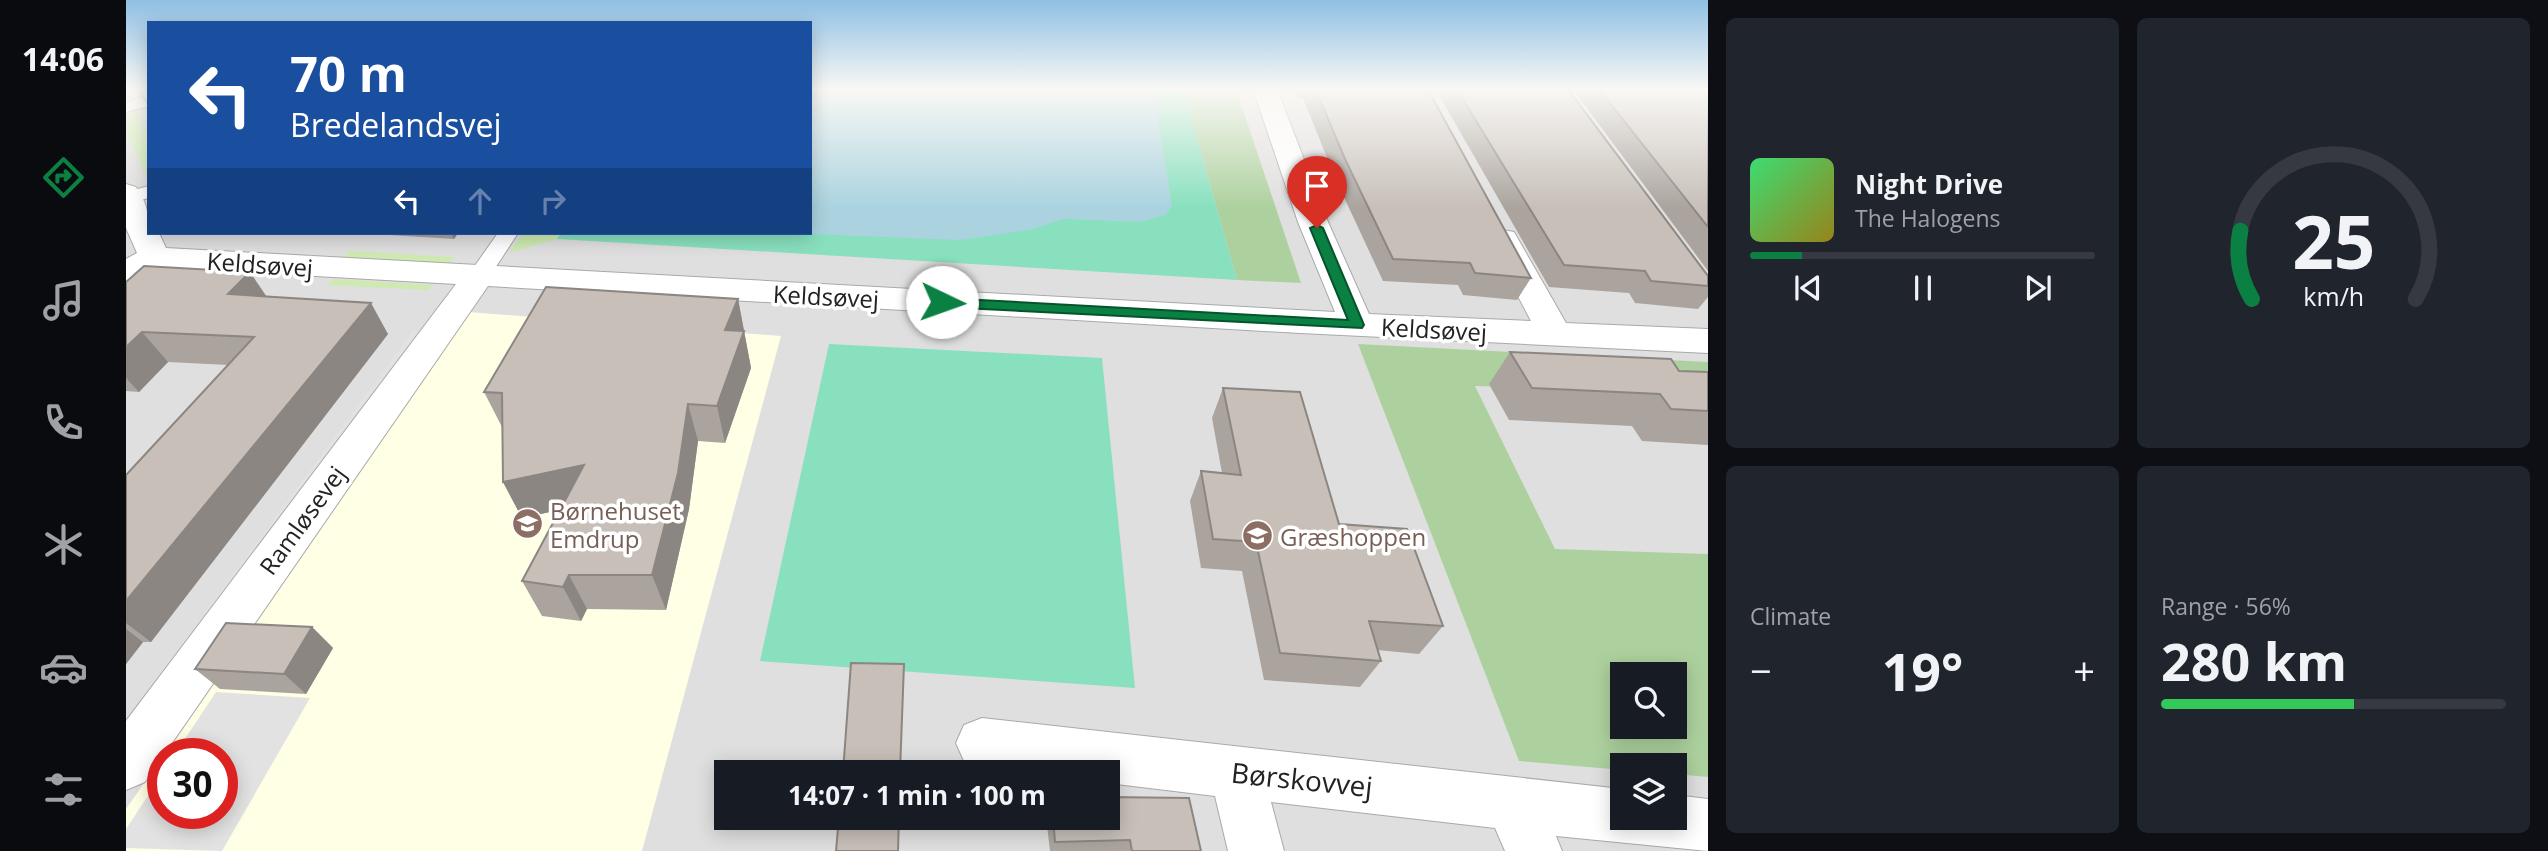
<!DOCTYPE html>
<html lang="en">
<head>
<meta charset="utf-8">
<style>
	body { margin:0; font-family:"Open Sans",sans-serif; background:#20242c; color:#f1f3f6; height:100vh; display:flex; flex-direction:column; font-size:26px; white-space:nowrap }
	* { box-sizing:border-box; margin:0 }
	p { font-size:23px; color:#9ea1a6 }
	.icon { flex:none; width:38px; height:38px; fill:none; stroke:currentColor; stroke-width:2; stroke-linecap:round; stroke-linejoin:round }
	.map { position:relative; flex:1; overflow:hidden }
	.sheet { display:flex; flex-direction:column; gap:18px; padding:18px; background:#0d0f14; width:840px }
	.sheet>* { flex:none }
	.guide { position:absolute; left:21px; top:21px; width:665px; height:214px; border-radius:0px; box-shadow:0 4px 18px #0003; background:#1a4fa0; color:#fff; overflow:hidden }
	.fabs { position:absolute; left:1484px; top:662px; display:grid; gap:14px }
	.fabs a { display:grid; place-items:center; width:77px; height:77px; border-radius:0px; background:#171b24; box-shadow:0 4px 18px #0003; font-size:35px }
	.speed { position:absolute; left:21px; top:738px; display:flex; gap:14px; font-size:35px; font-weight:700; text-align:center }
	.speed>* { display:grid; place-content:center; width:91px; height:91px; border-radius:50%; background:#171b24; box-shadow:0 4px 18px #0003; line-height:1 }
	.speed .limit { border:10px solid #d22; background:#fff; color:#111 }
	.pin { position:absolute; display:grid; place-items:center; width:60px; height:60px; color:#fff; margin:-72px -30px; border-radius:50% 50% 50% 0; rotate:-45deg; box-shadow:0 0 7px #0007 }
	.pin .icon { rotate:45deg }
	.me { position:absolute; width:77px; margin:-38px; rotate:93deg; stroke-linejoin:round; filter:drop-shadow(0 0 5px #0008) }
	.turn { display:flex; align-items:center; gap:24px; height:147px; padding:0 28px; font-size:32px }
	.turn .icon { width:91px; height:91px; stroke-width:2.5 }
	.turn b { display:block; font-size:49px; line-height:60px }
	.lanes { display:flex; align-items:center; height:66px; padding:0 28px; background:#0003; justify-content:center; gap:35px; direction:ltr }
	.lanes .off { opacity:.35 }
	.big { font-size:52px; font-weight:700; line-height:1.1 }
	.sheet .card { flex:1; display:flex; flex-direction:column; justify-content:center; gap:10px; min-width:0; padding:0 24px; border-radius:10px; background:#20242c }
	.sheet .dial { align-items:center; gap:0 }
	.dial svg { height:182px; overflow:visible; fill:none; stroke:#363941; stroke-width:7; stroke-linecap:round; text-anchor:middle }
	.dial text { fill:#f1f3f6; stroke:none }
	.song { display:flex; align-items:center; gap:21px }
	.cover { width:84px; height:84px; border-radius:10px; background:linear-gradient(135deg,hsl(140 70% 55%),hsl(50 70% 35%)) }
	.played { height:7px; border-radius:4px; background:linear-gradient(90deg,#0b8043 15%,#363941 15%) }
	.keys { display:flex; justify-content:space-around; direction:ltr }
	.heat { display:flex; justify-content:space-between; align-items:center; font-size:38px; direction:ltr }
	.charge { height:10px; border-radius:5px; background:linear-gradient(90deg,#34c759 56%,#363941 0) }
	.sheet .tiles { flex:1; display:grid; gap:18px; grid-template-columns:repeat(2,1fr) }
	.trip { position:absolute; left:588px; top:760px; width:406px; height:70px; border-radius:0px; background:#171b24; box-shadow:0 4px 18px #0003; font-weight:700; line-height:70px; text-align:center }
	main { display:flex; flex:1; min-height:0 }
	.tab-bar { display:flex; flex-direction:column; width:126px; justify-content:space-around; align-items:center; background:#090b0e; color:#9ea1a6 }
	.tab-bar .icon { width:49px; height:49px }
	.tab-bar .on { color:#0b8043 }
	.tab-bar b { font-size:32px; color:#f1f3f6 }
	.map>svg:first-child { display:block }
	.residential { fill:#e0dfdf; fill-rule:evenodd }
	.education { fill:#ffffe5 }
	.grass { fill:#cdebb0 }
	.forest { fill:#add19e; fill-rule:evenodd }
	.pitch { fill:#88e0be }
	.parking { fill:#e2e2e2 }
	.water { fill:#aad3df }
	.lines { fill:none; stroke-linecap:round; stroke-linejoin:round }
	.service-casing { stroke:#a9a9a9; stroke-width:2 }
	.minor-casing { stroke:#a9a9a9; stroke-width:2 }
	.service { fill:#fff; fill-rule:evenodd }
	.minor { fill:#fff; fill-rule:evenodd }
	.wall { fill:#aba49e }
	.shaded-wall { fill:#8b8681 }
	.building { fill:#c7bfb8; stroke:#8b8681; stroke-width:2 }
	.route { fill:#0b8043; stroke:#07532c; stroke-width:2 }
	.labels { text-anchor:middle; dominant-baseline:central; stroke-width:7; stroke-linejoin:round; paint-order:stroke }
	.street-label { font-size:24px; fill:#222; stroke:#fff }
	.education-label { font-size:24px; fill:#785e54; stroke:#fff; text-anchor:start }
	.near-street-label { font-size:28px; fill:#222; stroke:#fff }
</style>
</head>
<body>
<main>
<nav class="tab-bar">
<b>14:06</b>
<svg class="icon on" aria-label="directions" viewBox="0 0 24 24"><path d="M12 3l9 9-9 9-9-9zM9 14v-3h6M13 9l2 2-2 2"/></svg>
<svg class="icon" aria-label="music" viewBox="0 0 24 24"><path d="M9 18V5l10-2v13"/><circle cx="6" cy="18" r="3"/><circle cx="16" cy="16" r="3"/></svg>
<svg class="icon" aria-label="phone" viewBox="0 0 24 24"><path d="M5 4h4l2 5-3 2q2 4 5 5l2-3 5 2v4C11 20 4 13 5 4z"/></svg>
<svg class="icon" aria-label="climate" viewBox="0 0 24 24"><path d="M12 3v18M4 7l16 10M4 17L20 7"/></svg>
<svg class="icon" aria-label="car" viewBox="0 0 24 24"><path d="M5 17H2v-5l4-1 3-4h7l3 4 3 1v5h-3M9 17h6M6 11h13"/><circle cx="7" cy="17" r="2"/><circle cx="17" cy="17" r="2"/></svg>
<svg class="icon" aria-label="filters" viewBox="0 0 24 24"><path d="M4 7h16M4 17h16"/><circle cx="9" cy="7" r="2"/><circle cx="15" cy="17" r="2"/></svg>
</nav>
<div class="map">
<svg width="1582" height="851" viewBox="0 0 1582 851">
	<rect width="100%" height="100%" fill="#f2efe9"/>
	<path class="residential" d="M0,89h23v144h661v-144h898v762h-1582zM1496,674h53v52h-53zM37,754h59v60h-59zM1496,765h53v52h-53zM600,772h382v45h-382z"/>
	<path class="education" d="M342,312l313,24 -139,515h-516v-42l37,-53v58h59v-60h-58z"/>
	<path class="grass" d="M10,108l13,26v47l-23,-49v-21z
		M397,233h38l-4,6 -48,14z
		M223,251l105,6 -4,6 -106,-6z
		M207,279l99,6 -4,5 -100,-5z"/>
	<path class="forest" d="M1057,89h53l65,194 -64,-3z
		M1232,344l350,18v31l-233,-7 80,163 153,5v223l-33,-3v-9h-53v5l-103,-9zM1496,674h53v52h-53z"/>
	<path class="pitch" d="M684,89h373l54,191 -680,-41 4,-6h249z
		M703,344l273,14 33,330 -375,-27z"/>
	<path class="parking" d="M287,331l12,1 -256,354 -17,-2z
		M90,692l94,6 -88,153 -96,-3v-19l37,-56v41h59v-60h-47z"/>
	<path class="water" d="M684,89h343l19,117 -7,9 -25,7 -76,-3 -35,11 -70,10 -172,-7h23z"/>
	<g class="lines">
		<defs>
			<path id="service" d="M23,96v10l-23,6v-10z
				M23,186v12l-23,5v-11z
				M372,233h20l-32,49h-16l-3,-5z"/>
			<path id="minor" d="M1127,89h24l51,133 41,92 162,7 -43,-82 4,-7 11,-2 11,2 52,91 142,6v24l-408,-20 -812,-47 -343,496 -19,8v-69l330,-437 -297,-17 -33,14v-22l11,-6 -11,-25v-44l10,3c11,15 13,28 13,46h10l7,15 1169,64 -37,-90z
				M856,718l640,71v28h53v-22l33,4v52l-152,-15 6,15h-57l-10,-23 -224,-26 13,49h-56l-13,-55 -107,-13v-11c-47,0 -100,7 -144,-11l-8,-18 8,-18z"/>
		</defs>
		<use href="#service" class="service-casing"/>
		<use href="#minor" class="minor-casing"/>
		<use href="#service" class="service"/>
		<use href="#minor" class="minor"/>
	</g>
	<path class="wall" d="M1168,88h133l104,190 -14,22 -54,-5 -5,-10 -75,-4 -47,-101 -33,-82h-5z
		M1316,88h125l141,188v21l-10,12 -63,-6 -6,-10 -80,-6 -110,-192z
		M1446,88h136v183z
		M262,233h70l-4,6 -64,-4z
		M0,282l141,15 121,37 -237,308h-8l-17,22v-189l102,-110 -60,-3 -29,30 -13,-1z
		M612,299l13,69 -26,75 -27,-2 -9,68 -23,101 -79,-1 -6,12 -39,-5 -20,-35 38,-71 -38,8 -19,-36 -1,-55 -18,-35z
		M1384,352l169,19 29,1v73l-66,-4 -10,-15 -123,-6 -20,-36z
		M1097,388l116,136 104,102 -24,28 -42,-4 4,11 -21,26 -96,-7 -22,-109 -41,-3 -11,-67 11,-30 21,2 -10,-55z
		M186,627l21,21 -27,46 -86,-5 -25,-20z
		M920,817h62l93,34h-151z"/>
	<path class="shaded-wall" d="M325,233h7l-4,6z
		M124,272l21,31 -43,-9z
		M612,299l13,69 -26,75 -8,-37 8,-76z
		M245,303l17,31 -237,308 -25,-19v-22z
		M16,332l26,30 -29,30 -13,-14v-31z
		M562,404l10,37 -9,68 -23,101 -14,-35z
		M458,465l16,36 -78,17 -19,-36z
		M443,575l18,34 -6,12 -18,-34z
		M186,627l21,21 -27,46 -22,-20z
		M0,629l17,13 -17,22z"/>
	<path class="building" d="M12,88h11v19z
		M1189,88h112l104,190 -56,-5 -5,-10 -77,-4 -48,-100z
		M1330,88h111l141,188v10l-57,-5 -6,-10 -81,-6z
		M1472,88h110v139z
		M18,266l106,6 -22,22 143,9 -245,298v-126l128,-138 -112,-5 -16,15v-65z
		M420,287l192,12 -13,31 19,1 -27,75 -29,-2 -10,69 -26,102h-83l-6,12 -41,-6 62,-116 -81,17 -1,-89 -18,-1z
		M1384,352l161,7 8,12 29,1v39l-37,-2 -11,-15 -128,-6z
		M1097,388l77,4 39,132 68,5 36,97 -74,-5 12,40 -101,-8 -24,-111 -43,-3 -12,-68 40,4z
		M100,623l86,4 -28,47 -89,-5z
		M725,663l53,1 -4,108h-57z
		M982,797l81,1 12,53h-69l-2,-11 -75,2 -2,-25h55z
		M713,817h60l-1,34h-62z"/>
	<linearGradient id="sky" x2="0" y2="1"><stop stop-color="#8fc0e4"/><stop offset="0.43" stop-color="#f9f8f5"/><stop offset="1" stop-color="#f9f8f5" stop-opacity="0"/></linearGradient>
	<rect width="1582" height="208" fill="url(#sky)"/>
	<path class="route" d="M1191,225l6,3 41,97 -2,3 -420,-21 -7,-5 7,-4 406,22 -38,-92z"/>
	<defs>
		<symbol id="school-disc" viewBox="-11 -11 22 22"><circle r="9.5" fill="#8d6e63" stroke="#fff"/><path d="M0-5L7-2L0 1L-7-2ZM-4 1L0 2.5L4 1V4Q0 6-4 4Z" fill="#fff"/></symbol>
	</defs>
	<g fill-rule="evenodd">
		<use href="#school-disc" x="384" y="506" width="35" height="35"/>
		<use href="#school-disc" x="1114" y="518" width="35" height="35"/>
	</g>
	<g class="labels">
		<g class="street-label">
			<text transform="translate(134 264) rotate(4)">Keldsøvej</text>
			<text transform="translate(700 296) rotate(3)">Keldsøvej</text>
			<text transform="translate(1308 329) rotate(3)">Keldsøvej</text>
			<text transform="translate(176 520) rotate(-54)">Ramløsevej</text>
		</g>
		<g class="education-label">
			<text x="424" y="510">Børnehuset<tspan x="424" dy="28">Emdrup</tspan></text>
			<text x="1154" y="536">Græshoppen</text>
		</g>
		<g class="near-street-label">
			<text transform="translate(1176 779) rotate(6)">Børskovvej</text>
		</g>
	</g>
</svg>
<div class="fabs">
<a><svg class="icon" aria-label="search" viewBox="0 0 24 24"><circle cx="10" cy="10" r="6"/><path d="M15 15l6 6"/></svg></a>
<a><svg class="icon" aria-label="layers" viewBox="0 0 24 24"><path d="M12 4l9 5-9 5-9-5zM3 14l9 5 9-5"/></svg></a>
</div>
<div class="speed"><div class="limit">30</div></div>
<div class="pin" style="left:1191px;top:228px;background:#d93025"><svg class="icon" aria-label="arrive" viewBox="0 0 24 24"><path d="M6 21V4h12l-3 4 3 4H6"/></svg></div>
<svg class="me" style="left:816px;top:302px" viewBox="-20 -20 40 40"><circle r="19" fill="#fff"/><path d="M0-13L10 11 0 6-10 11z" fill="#0b8043"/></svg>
<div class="trip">14:07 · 1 min · 100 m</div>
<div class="guide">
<div class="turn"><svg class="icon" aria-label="left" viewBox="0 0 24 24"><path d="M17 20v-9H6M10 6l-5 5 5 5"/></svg><div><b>70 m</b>Bredelandsvej</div></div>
<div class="lanes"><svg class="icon" aria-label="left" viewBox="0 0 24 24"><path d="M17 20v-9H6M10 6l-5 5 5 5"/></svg><svg class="icon off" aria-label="ahead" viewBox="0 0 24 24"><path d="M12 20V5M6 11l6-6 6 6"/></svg><svg class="icon off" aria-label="right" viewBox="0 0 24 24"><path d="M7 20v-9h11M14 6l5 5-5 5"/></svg></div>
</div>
</div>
<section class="sheet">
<div class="tiles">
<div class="card">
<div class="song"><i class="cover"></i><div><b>Night Drive</b><p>The Halogens</p></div></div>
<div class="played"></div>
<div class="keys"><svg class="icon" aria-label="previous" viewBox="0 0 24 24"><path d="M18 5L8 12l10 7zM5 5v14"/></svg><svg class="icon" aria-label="pause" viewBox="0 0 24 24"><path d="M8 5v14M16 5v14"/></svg><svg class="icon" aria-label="next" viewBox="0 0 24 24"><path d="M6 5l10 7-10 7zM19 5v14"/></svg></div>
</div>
<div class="card dial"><svg viewBox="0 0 100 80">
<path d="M14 69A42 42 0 1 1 86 69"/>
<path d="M14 69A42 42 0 0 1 9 39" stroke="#0b8043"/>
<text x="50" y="56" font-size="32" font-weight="700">25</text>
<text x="50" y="72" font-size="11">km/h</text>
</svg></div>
<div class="card"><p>Climate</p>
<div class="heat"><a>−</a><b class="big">19°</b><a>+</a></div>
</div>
<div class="card"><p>Range · 56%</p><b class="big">280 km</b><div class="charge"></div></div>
</div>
</section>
</main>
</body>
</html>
